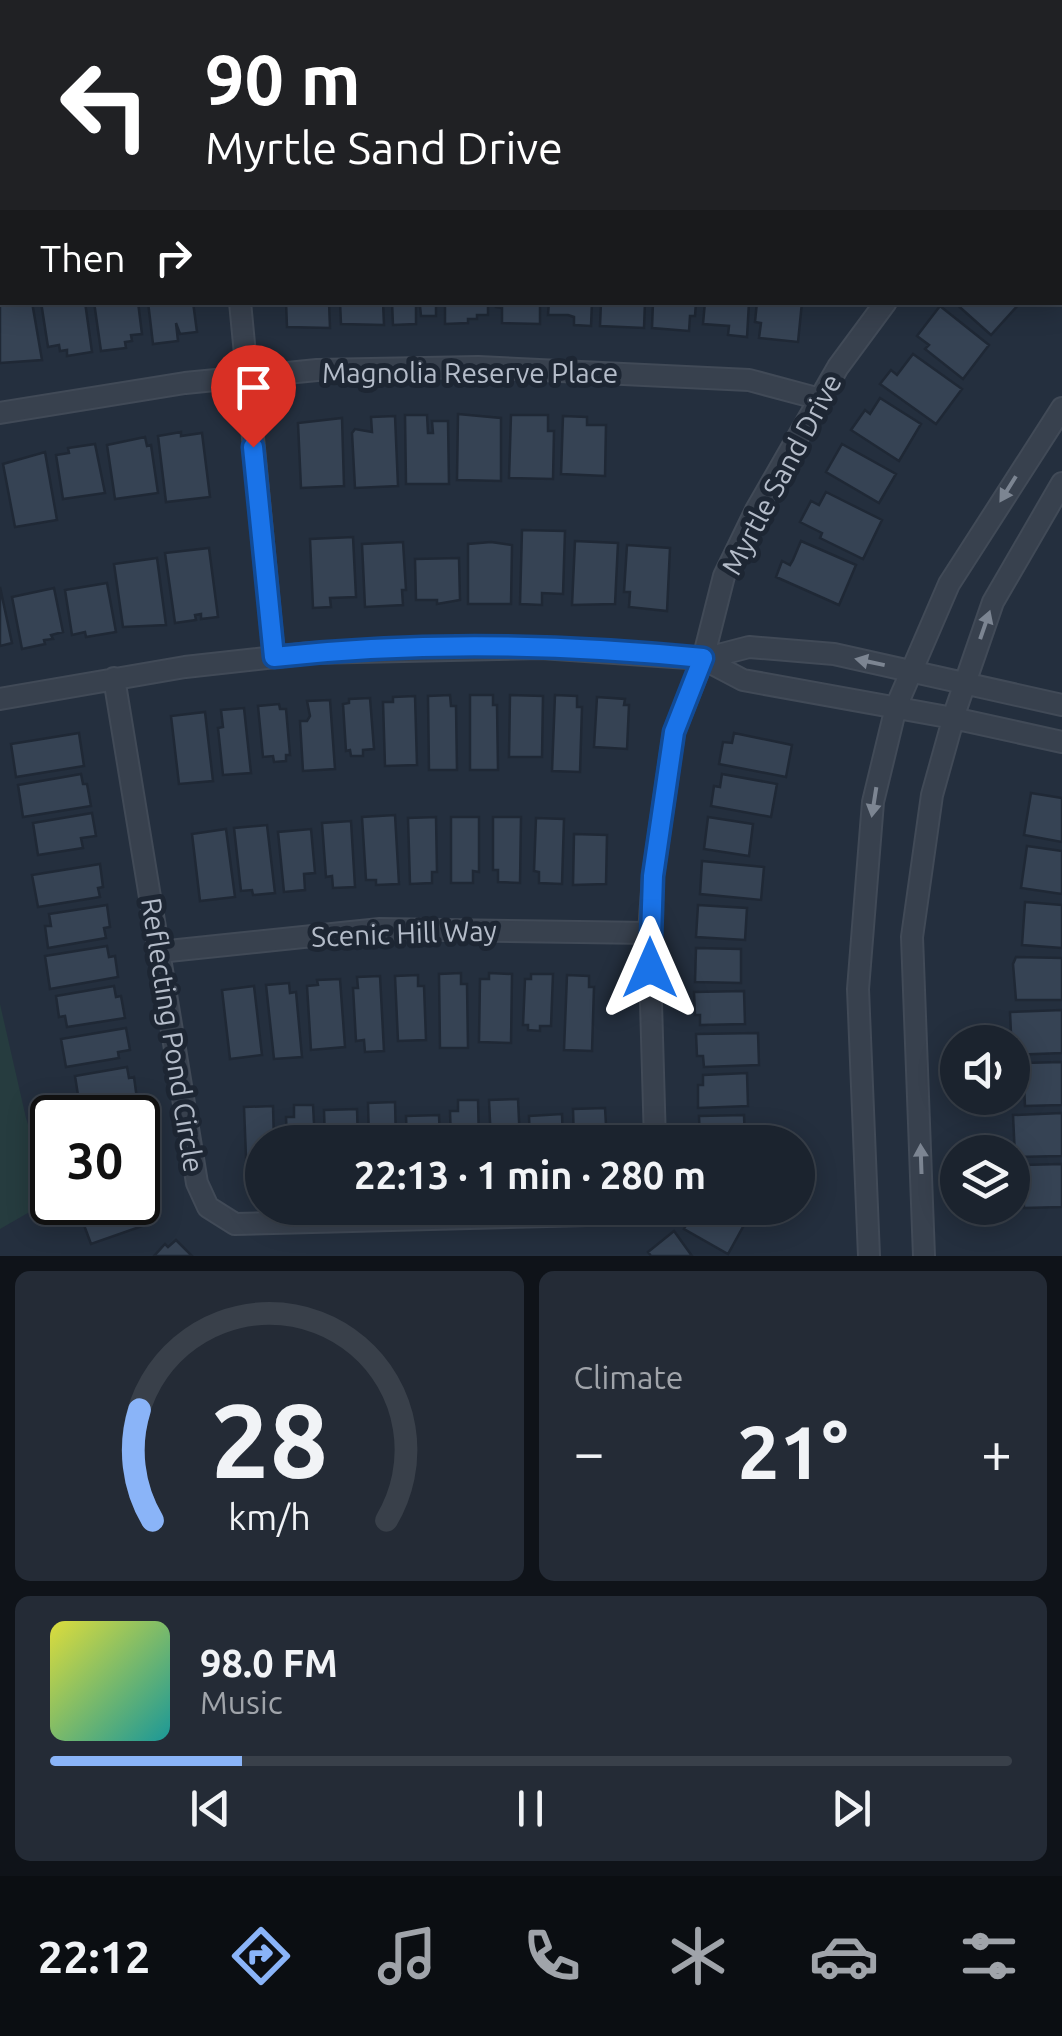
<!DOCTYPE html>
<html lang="en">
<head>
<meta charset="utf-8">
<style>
	body { margin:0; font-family:Ubuntu,sans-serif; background:#242b36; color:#f1f3f6; height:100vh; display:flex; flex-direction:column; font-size:38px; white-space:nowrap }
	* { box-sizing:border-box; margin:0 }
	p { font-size:32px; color:#a0a4aa }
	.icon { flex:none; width:55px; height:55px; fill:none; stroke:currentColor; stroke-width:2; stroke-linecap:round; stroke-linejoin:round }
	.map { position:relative; height:1256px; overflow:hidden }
	.drawer { display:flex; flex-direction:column; gap:15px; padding:15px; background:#0f1319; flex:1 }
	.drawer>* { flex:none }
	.hud { position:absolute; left:0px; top:0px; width:1062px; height:305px; box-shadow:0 5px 25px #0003,0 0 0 2px #39404a; background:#202124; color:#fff; overflow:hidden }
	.fabs { position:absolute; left:940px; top:1025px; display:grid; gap:20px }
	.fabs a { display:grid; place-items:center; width:90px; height:90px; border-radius:50%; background:#1b232e; box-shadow:0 5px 25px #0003,0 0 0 2px #39404a; font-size:50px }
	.speed { position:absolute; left:30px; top:1095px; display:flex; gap:20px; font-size:50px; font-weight:700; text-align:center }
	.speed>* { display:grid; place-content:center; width:130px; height:130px; border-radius:50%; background:#1b232e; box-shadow:0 5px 25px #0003,0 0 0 2px #39404a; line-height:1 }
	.speed .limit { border:5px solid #111; border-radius:15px; background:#fff; color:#111 }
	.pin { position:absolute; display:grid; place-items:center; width:85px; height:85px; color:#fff; margin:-102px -42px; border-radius:50% 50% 50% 0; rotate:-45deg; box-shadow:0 0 10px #0007 }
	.pin .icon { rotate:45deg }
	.me { position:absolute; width:110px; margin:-55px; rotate:0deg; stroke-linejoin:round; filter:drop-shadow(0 0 8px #0008) }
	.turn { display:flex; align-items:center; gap:35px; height:210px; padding:0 40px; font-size:45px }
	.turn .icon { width:130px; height:130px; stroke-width:2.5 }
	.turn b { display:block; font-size:70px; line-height:85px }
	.then { display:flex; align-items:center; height:95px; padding:0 40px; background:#0003; gap:20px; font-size:38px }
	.big { font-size:75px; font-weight:700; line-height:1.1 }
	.drawer .tile { flex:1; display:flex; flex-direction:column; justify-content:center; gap:15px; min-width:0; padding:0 35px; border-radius:15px; background:#242b36 }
	.drawer .dial { align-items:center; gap:0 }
	.dial svg { height:260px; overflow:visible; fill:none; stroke:#39404a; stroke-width:7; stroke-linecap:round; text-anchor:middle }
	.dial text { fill:#f1f3f6; stroke:none }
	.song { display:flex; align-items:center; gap:30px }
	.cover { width:120px; height:120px; border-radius:15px; background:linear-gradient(135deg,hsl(60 70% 55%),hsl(180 70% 35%)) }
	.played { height:10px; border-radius:5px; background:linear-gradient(90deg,#8ab4f8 20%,#39404a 20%) }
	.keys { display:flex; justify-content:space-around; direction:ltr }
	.heat { display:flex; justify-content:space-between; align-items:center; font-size:55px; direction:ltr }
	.drawer .tiles { flex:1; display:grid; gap:15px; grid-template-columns:1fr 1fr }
	.tile:last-child { grid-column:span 2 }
	.trip { position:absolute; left:245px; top:1125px; width:570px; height:100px; border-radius:50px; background:#1b232e; box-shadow:0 5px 25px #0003,0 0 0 2px #39404a; font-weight:700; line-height:100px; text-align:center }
	.tabs { display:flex; height:160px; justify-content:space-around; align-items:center; background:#0b0e12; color:#a0a4aa }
	.tabs .icon { width:70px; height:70px }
	.tabs .selected { color:#8ab4f8 }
	.tabs b { font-size:45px; color:#f1f3f6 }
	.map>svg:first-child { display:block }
	.green { fill:#263c3f }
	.building { fill:#364354; stroke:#1f2835; stroke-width:2.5 }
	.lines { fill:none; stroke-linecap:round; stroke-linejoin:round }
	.street-casing { stroke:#414a57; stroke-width:24 }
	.street { stroke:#38414e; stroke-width:20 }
	.oneway { fill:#7c8592 }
	.route-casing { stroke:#114b97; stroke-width:25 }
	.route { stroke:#1a73e8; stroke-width:18 }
	.labels { text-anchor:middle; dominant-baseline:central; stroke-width:10; stroke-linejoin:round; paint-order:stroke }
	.street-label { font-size:28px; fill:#b4bcc9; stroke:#1d2633 }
</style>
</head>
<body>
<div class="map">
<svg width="1062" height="1256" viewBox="0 0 1062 1256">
	<rect width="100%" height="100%" fill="#242f3e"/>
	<path class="green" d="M0,1004l26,114 26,81 -52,30z"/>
	<path class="building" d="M148,0h43v2h-43z
		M200,0h44v2h-43z
		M253,0h44v2h-43z
		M360,0h43v2h-43z
		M413,0h43v2h-43z
		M465,0h44v2h-44z
		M519,0h42v2h-42z
		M0,14h2l-2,69z
		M0,175h2l-2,67z
		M1060,181l2,1v51l-2,-1z
		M0,298l2,4h30l10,58 -42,3z
		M41,302h44l7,50 -25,4v-6l-7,1 -1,-6 -11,2z
		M94,302h44l4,32 -11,1 1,6 -7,1 1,6 -25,3z
		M148,302h45l4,30 -17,2 -4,-11 2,18 -25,3z
		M286,302h43l1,26 -43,-1z
		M340,302h43l1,23 -43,-1z
		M392,302h44v14h-15l-1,-10h-4v18l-23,1z
		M445,302h43v13h-11v4h-9v4l-23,1z
		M497,302h43v22l-38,-1v-15l-6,-1z
		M549,302h43l-1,24 -17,-1v-8l-6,-2h-20z
		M601,302h44l-1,26 -44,-2z
		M653,302h43l-1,14h-5l-1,15 -37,-3z
		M705,302h44l-2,35 -19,-2 1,-9 -26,-2z
		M757,302h45l-4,40 -39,-4 2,-15 -6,-1z
		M954,302h65l1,1 -29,32z
		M940,306l49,39 -26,34 -38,-30 4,-4 -12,-9z
		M913,354l49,35 -26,35 -56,-40 11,-14 6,5z
		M880,398l41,26 -22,37 -48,-31 14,-20 5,4z
		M458,414l43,4v63l-44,-1z
		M405,415h22l1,18h5l-1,-12h16l1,63h-43z
		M511,415h37v16h6l-1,48 -44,-1z
		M395,416l3,70 -43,2 -3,-55 3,-4 17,3 -1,-15z
		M563,416l24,1v8h19l-1,51 -44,-2z
		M342,418l2,68 -43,2 -3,-65z
		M181,432v4l21,-3 8,64 -44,5 -8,-66z
		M145,437l2,9 4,-1 7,48 -43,6 -8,-54z
		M95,444l10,49 -42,6 -7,-44 13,-2 -1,-5z
		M842,444l54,30 -17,29 -53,-31z
		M45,452l12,68 -42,7 -12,-63z
		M826,492l56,28 -19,39 -43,-21 2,-5 -22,-11 11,-21 8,4z
		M522,530l43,1 -2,63 -21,-1v12l-22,-1z
		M353,537l3,60 -26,1 1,9 -18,1 -3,-69z
		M575,541l43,2 -3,61 -43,1z
		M801,541l55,24 -17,40 -63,-28 6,-16 8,4 3,-5z
		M403,542l3,48h-4l1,15 -38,2 -3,-63z
		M491,542l21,3 -1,59h-43v-60z
		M627,545l43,3 -3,63 -38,-4 1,-15h-6z
		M209,548l9,69 -17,2v-5l-6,1 1,5 -21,3 -10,-70z
		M157,558l9,67 -43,2 -9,-63z
		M459,558l1,42 -23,4v-4h-21l-1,-41z
		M107,583l9,49 -30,5 -1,-5 -13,3 -7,-45z
		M0,587l12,56 -12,3z
		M54,588l9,44 -12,3 2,4 -9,1 1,4 -23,5 -10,-52z
		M450,695l1,11h5l1,64h-28l-1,-74z
		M470,695h23v10h4l1,65h-28z
		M510,695l33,1 -1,61h-33z
		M555,695l22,1v11h5l-2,65 -28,-1z
		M415,696l2,69 -32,1 -2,-64h10v-5z
		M597,697l28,2 -1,6h5l-2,44 -33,-2z
		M370,698l4,51 -11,1v6h-12l-1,-6 -4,1 -3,-47 6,-1v-4z
		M330,700l5,69 -32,2 -3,-50h7l3,-5 -3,-15z
		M279,704l1,5h6l4,46h-4v6l-12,1 -1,-6 -10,1 -5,-51z
		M244,708l7,65 -28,2 -5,-47 5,-1 -2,-17z
		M205,712l8,69 -34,3 -8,-68z
		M79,733l5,33 -68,11 -5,-33z
		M734,733l58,12 -6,32 -67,-13 4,-22 9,1z
		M81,774l2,10h4l4,22 -68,11 -5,-32z
		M722,774l55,10 -6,33 -60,-11 3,-20 6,1z
		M1031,793l31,5v44l-38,-7z
		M92,813l4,23 -15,2 2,10 -45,7 -5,-32z
		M395,815l4,69 -23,1v-5h-10l-4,-63z
		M436,817l1,55h-5v11l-22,1 -2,-66z
		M451,817h28v55l-6,-1v12h-22z
		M493,817h28l-1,66 -22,-1v-12h-5z
		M708,817l45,7 -4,32 -45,-7z
		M536,818l28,1 -2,65 -23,-1v-11l-5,-1z
		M351,821l4,66 -22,1 -1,-12 -6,1 -4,-54z
		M267,825l8,68 -22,2 -1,-5 -11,1 -7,-63z
		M226,829l9,68 -35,4 -8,-67z
		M311,829l4,44 -11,1 1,16 -21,2 -6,-60z
		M574,834l33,1 -1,49 -33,1z
		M1027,846l35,5v43l-41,-6z
		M702,861l62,6 -3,33 -61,-6z
		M100,864l3,23 -5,1 2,9 -62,10 -6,-32z
		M1025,902l37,3v43l-40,-3z
		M107,905l3,22 -6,1 2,10 -58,10 -3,-22h6l-2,-12z
		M698,905l49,3 -2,32 -49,-3z
		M107,946l2,11 6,-1 3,21 -68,12 -5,-33z
		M696,948l45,1v34l-46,-1z
		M1016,957l46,1v42h-46l-3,-36z
		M461,973v11h6l1,64h-28l-1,-74z
		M489,973l23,1 -1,69 -32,-1 1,-63h9z
		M531,974h22l-2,52h-11v5l-12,-1v-5h-5l2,-46h6z
		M418,975v11h6l2,54 -28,1 -3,-65z
		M567,975l22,1v11h5l-2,64 -28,-1z
		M380,976l4,75 -19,1 -1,-12 -8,1 -3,-53h5l-1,-11z
		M340,979l5,68 -34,3 -4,-64 11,-1 -1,-5z
		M289,983l1,10 6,-1 6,65 -28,2 -8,-74z
		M114,986l2,11 5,-1 4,22 -58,9 -2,-11 -6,1 -3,-21z
		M254,986l8,69 -32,4 -8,-69z
		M744,991l1,33 -45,1v-10h-5l-1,-23z
		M1062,1010v43l-50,2 -2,-43z
		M126,1028l4,22 -12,2 1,6 -53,9 -5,-28z
		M758,1033l1,32 -55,2 -1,-11h-6l-1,-22z
		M1062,1062v43l-37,1 -2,-43z
		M127,1067l2,11 5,-1 3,22 -57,9 -5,-32z
		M747,1073l1,33 -50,2v-23h5v-10z
		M518,1099l2,43h-29l-2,-42z
		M458,1100h20l1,42h-28l-1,-31h8z
		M395,1102l1,40h-27l-1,-39z
		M294,1105h19l2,37h-28l-1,-25h8z
		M273,1106l1,36h-12v39l-15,1 -3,-75z
		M133,1108l2,10h-61z
		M605,1108l2,34h-33l-1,-33z
		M357,1109l1,33h-33l-1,-32z
		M1062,1113v43l-47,1 -2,-42z
		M562,1114l1,28h-33l-1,-26z
		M439,1115l1,27h-33l-1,-26z
		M744,1115l1,27h-45l-1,-26z
		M140,1117l4,22 -6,1v-22z
		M145,1150l4,22 -11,1v-22z
		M1062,1164v43l-38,1 -2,-43z
		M152,1193l7,22 -9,3 1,5 -60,21 -10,-27 44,-15h13v-4z
		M690,1208h23l31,17 -16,29 -44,-25 5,-9 -5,-2z
		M674,1231l18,25h-41l-3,-4z
		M176,1240l16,16h-38l11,-12 3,3z"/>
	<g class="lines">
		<defs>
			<path id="street" d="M0,128h2
				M240,302l34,355
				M0,413l185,-30 132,-13 161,-3 271,13 71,19
				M703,659l40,21 210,38 109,24
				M114,678l83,505 11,24 27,17 352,-9 40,-7
				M0,699l185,-32 126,-14 230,-5 162,11 46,-12 85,7 228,51
				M159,952l221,-23 269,4
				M655,1142l-6,-209 4,-57 21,-144 29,-73 21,-83 32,-66 82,-143 48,-65
				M869,1256l-11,-267 15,-187 23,-95 53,-123 113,-176
				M924,1256l-12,-319 20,-142 24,-86 37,-107 69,-119"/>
		</defs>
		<use href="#street" class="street-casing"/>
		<use href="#street" class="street"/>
	</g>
	<defs><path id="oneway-solid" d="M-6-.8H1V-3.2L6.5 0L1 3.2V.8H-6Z" transform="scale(2.5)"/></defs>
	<g class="oneway">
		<use href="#oneway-solid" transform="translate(1008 489) rotate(122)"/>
		<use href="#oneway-solid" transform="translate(985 625) rotate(-71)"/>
		<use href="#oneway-solid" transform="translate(870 662) rotate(-168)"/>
		<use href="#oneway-solid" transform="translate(874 802) rotate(99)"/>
		<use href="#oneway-solid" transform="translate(921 1159) rotate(-92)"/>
	</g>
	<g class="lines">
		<defs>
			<path id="route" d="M253,447l21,210c141,-16 288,-13 429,1l-29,74 -21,144 -3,92"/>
		</defs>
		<use href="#route" class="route-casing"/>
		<use href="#route" class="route"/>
	</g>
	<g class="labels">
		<g class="street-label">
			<text x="470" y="372">Magnolia Reserve Place</text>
			<text transform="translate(781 474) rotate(-62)">Myrtle Sand Drive</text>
			<text transform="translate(404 933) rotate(-2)">Scenic Hill Way</text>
			<text transform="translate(173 1035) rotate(81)">Reflecting Pond Circle</text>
		</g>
	</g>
</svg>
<div class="fabs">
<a><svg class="icon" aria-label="sound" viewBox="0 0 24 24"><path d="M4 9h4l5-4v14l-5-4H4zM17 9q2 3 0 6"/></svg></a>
<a><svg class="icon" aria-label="layers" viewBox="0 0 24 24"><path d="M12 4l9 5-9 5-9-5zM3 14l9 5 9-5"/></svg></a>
</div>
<div class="speed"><div class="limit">30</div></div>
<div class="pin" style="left:253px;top:447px;background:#d93025"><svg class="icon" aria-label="arrive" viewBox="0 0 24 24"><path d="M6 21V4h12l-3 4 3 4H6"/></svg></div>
<svg class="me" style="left:650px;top:968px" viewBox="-20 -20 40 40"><path d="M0-17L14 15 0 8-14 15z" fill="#1a73e8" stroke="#fff" stroke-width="4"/></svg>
<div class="trip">22:13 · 1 min · 280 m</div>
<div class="hud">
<div class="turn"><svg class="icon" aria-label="left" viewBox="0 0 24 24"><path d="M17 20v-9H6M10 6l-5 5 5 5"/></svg><div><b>90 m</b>Myrtle Sand Drive</div></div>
<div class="then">Then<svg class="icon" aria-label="right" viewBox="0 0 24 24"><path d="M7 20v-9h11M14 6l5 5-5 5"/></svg></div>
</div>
</div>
<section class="drawer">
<div class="tiles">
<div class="tile dial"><svg viewBox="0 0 100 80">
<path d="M14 69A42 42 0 1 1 86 69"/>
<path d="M14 69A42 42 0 0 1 10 35" stroke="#8ab4f8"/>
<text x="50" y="56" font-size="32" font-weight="700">28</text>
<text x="50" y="72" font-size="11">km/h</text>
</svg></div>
<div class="tile"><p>Climate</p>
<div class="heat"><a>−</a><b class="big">21°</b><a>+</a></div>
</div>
<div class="tile">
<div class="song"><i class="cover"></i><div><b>98.0 FM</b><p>Music</p></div></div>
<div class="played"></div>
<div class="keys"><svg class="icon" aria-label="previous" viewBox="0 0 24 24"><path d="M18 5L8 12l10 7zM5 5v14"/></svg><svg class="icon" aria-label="pause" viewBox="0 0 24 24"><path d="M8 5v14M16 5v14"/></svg><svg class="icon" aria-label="next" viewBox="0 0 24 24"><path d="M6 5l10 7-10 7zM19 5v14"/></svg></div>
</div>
</div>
</section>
<nav class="tabs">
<b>22:12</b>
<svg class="icon selected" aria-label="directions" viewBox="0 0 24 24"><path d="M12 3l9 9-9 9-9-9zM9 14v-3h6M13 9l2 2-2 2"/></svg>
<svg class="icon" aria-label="music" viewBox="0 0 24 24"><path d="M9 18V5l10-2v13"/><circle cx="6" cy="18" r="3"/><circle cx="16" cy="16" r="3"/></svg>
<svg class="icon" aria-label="phone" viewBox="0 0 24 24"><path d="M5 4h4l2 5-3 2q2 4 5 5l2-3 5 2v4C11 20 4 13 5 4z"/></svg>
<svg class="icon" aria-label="climate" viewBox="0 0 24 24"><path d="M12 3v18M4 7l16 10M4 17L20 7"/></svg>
<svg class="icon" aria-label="car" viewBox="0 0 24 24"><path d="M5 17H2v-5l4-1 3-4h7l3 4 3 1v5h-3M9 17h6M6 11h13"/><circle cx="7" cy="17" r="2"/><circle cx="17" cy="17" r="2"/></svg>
<svg class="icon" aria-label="filters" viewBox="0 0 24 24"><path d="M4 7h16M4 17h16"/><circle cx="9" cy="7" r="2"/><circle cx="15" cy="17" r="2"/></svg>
</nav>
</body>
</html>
